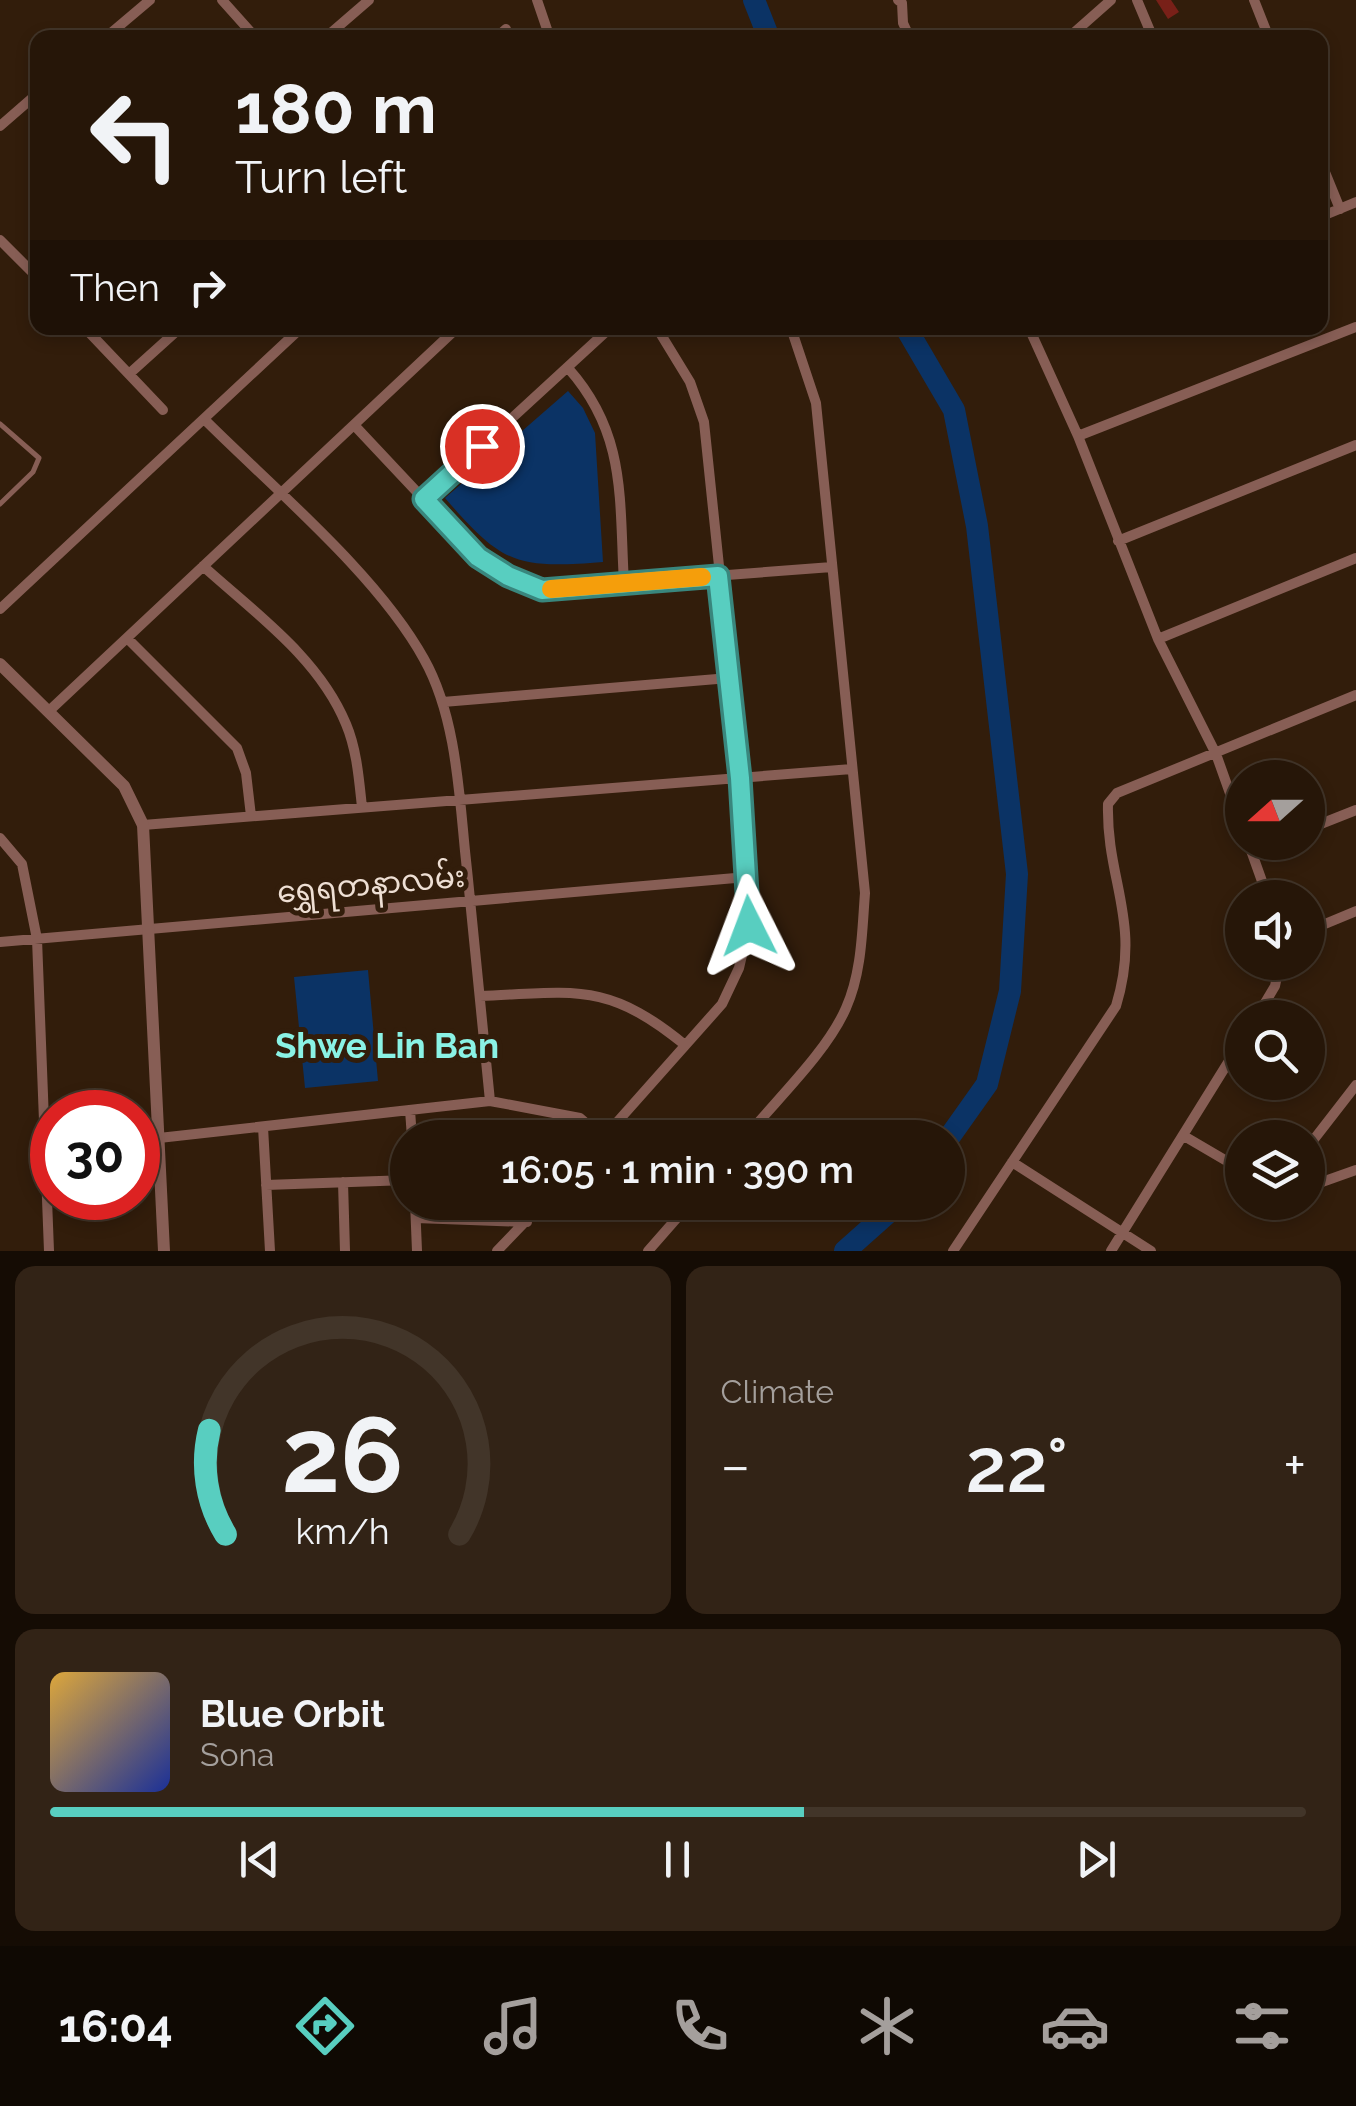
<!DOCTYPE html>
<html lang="en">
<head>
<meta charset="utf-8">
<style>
	body { margin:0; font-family:Raleway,"Noto Sans Myanmar",sans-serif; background:#322316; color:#f1f3f6; height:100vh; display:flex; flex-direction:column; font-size:38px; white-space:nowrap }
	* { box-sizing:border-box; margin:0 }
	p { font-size:32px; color:#a49f9c }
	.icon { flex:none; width:55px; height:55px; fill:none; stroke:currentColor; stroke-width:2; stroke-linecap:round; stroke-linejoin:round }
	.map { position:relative; height:1251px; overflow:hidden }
	.sheet { display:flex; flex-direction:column; gap:15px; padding:15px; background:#150c04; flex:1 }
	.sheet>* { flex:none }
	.hud { position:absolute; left:30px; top:30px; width:1298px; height:305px; border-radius:20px; box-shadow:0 5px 15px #0003,0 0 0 2px #423529; background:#261608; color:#f1f3f6; overflow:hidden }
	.needle { width:65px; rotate:249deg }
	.buttons { position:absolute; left:1225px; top:760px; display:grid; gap:20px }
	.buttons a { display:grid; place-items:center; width:100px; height:100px; border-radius:50%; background:#261608; box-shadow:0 5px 15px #0003,0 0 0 2px #423529; font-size:50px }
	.speed { position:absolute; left:30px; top:1090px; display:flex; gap:20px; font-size:50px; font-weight:700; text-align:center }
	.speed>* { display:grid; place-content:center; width:130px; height:130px; border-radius:50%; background:#261608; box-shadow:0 5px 15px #0003,0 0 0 2px #423529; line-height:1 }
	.speed .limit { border:15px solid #d22; background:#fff; color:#111 }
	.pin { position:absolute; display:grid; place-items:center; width:85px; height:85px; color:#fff; margin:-42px; border:5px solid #fff; border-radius:50%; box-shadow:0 2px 10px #0007 }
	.me { position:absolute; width:110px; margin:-55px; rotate:357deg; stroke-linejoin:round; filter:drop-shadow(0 0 8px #0008) }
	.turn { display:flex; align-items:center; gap:35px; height:210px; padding:0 40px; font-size:45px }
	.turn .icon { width:130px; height:130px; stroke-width:2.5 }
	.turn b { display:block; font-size:70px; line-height:85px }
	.then { display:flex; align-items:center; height:95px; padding:0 40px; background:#0003; gap:20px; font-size:38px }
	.big { font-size:75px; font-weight:600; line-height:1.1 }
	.sheet .tile { flex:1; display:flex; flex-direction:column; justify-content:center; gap:15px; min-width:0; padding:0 35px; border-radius:20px; background:#322316 }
	.sheet .dial { align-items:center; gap:0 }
	.dial svg { height:260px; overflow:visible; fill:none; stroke:#423529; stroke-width:7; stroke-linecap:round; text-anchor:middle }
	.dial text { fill:#f1f3f6; stroke:none }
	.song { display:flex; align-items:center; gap:30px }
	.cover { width:120px; height:120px; border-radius:15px; background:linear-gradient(135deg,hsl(40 70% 55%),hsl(230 70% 35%)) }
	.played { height:10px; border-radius:5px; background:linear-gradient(90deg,#58cec0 60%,#423529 60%) }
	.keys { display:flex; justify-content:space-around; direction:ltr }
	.heat { display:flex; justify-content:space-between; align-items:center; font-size:55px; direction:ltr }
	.sheet .tiles { flex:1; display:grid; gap:15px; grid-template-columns:1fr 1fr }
	.tile:last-child { grid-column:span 2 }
	.trip { position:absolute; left:390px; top:1120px; width:575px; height:100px; border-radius:50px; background:#261608; box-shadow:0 5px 15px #0003,0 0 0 2px #423529; font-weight:600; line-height:100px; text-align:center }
	.dock { display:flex; height:160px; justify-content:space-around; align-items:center; background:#0f0903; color:#a49f9c }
	.dock .icon { width:70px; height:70px }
	.dock .current { color:#58cec0 }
	.dock b { font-size:45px; color:#f1f3f6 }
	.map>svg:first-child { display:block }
	.water { fill:#0b3365 }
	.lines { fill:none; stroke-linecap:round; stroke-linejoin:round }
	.river { stroke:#0b3365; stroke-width:22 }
	.building { fill:#782018 }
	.service { stroke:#875e55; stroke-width:5 }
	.minor { stroke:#875e55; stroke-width:10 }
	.tertiary { stroke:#875e55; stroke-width:12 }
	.route-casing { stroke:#39867d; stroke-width:25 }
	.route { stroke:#58cec0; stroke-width:18 }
	.slow { stroke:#f59e0b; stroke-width:18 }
	.labels { text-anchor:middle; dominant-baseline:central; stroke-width:10; stroke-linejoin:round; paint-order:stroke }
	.street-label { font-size:30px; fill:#eedfd4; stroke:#321d0b }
	.quarter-label { font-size:35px; font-weight:bold; fill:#8af2e5; stroke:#321d0b }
</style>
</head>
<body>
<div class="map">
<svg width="1356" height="1251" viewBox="0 0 1356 1251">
	<rect width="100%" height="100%" fill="#321d0b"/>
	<path class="water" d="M568,391l15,17 12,25 8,129c-87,7 -101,2 -158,-64z
		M368,970l10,111 -73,7 -11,-111z"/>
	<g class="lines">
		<path class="river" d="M754,0l15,38
			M906,328l48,82 23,116 40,348 -7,117 -23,93 -39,55
			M845,1251l55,-49"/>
	</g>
	<path class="building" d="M1156,0h15l8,12 -11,7z"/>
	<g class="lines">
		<path class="service" d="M0,424l39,34 -6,14 -33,32"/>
		<path class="minor" d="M222,0l34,38
			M537,0l13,38
			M898,0l4,3 1,20 7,15
			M1137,0l16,38
			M1254,0l15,38
			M105,38l45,-38
			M325,38l44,-38
			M496,38l10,-9
			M1068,38l43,-38
			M0,126l38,-33
			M1320,160l20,49
			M1320,217l36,-15
			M0,240l38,38
			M85,328l78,82
			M1029,328l49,108 80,203 58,115 26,73
			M568,368c59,66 51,131 56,215
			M129,374l51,-46
			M204,419c68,68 174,156 220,240 31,55 35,130 41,192 9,83 17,166 25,250
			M355,426l123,131 30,19 33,13 291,-22
			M1078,436l278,-109
			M424,499l186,-171
			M1118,541l238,-96
			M203,566c52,47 116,92 143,158 11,26 13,56 16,83
			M0,609l301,-281
			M127,638l110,110 9,25 5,43
			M1158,639l198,-81
			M443,702l286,-24
			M49,711l408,-383
			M143,825l709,-56
			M1308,829l48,-19
			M0,838l22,26 15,75 12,312
			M1248,842l20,56
			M1252,852l23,-10
			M1308,931l48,-20
			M0,942l747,-65
			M480,996c95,-4 127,-15 205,49
			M1256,1018l19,-32 5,-24
			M410,1110l2,28
			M263,1127l7,124
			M1184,1136l58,34
			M159,1138l331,-37 90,17 23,20
			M603,1138l119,-134 17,-36 10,-43 -8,-148 -37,-355 -14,-40 -33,-54
			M745,1138c31,-38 82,-86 101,-130 16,-36 16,-77 19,-115l-49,-490 -25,-75
			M1308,1147l48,-62
			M1012,1162l139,89
			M343,1182l2,69
			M266,1185l142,-5
			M1308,1187l48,-17
			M415,1202l2,49
			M416,1218l111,4
			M497,1251l47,-49
			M648,1251l43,-49
			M953,1251l163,-245c26,-85 -10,-125 -8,-202l9,-11 239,-98
			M1111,1251l131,-211"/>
		<path class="tertiary" d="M0,664l124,122 19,39 21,426"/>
	</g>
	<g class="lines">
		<defs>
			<path id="route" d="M482,446l-58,53 54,58 30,19 34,14 176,-14 22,202 9,148"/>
		</defs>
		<use href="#route" class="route-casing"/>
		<use href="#route" class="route"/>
		<path class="slow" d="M551,589l151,-12"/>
	</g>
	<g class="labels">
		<g class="street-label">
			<text transform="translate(371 884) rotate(-5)">ရွှေရတနာလမ်း</text>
		</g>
		<g class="quarter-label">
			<text x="387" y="1045">Shwe Lin Ban</text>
		</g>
	</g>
</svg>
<div class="buttons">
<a><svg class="needle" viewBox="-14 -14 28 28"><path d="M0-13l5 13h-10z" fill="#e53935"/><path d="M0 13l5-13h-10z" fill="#a49f9c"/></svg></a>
<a><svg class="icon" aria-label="sound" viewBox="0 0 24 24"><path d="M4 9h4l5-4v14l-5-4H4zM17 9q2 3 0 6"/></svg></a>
<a><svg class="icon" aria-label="search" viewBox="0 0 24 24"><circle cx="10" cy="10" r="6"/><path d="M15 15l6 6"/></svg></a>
<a><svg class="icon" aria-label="layers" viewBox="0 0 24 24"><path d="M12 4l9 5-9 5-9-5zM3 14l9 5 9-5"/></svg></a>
</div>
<div class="speed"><div class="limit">30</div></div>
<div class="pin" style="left:482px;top:446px;background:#d93025"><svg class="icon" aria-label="arrive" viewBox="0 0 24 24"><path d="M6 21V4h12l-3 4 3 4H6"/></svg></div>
<svg class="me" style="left:749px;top:926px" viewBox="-20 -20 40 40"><path d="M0-17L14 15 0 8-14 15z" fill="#58cec0" stroke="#fff" stroke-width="4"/></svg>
<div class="trip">16:05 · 1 min · 390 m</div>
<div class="hud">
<div class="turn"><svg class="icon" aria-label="left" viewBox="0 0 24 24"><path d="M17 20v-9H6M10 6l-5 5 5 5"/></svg><div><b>180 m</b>Turn left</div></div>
<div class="then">Then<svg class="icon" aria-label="right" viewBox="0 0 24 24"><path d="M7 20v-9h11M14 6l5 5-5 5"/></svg></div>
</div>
</div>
<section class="sheet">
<div class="tiles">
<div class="tile dial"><svg viewBox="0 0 100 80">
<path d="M14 69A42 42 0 1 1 86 69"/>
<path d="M14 69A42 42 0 0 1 9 37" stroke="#58cec0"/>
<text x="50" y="56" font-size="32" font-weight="700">26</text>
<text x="50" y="72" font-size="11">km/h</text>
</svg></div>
<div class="tile"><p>Climate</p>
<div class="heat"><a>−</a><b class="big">22°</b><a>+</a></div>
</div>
<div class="tile">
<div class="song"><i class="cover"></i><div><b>Blue Orbit</b><p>Sona</p></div></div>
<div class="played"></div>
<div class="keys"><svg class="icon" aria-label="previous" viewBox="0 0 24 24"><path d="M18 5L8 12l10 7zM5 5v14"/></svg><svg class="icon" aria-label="pause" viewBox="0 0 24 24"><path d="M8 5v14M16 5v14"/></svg><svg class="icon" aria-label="next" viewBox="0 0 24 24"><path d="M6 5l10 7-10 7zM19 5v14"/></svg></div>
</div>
</div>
</section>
<nav class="dock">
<b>16:04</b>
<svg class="icon current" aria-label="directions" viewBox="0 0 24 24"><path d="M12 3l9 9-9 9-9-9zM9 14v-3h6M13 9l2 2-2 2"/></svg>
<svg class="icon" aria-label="music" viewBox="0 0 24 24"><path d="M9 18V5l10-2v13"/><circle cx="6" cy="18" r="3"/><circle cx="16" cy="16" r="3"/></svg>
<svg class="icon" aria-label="phone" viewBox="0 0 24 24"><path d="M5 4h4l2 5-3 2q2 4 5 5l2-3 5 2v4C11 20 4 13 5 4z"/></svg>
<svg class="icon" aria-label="climate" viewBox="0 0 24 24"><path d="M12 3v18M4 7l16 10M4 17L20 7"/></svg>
<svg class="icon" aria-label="car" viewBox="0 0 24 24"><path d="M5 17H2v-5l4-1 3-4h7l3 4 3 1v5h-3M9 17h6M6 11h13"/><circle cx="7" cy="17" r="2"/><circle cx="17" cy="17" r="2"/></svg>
<svg class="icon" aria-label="filters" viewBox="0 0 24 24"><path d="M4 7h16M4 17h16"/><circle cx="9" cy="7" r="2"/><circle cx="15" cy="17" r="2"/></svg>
</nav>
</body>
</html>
